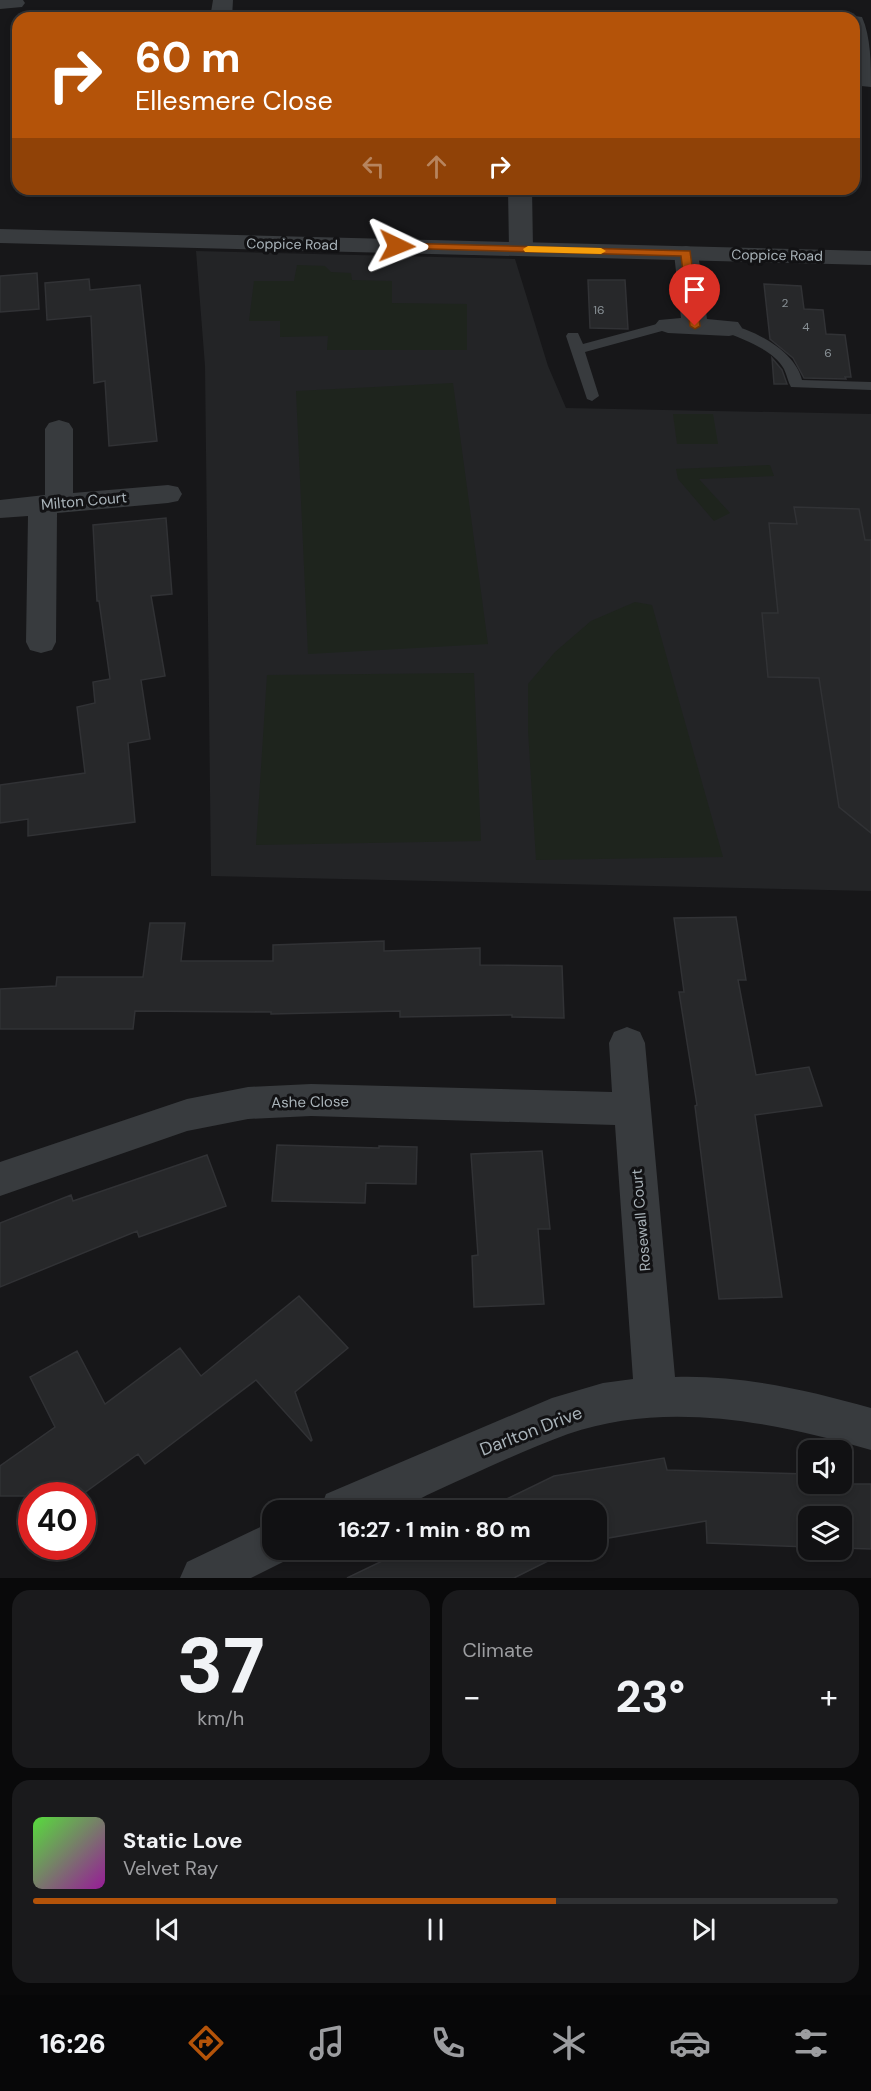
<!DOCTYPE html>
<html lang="en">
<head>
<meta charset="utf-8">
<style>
	body { margin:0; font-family:"DM Sans",sans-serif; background:#1a1a1c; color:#f1f3f6; height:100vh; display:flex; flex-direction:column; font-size:22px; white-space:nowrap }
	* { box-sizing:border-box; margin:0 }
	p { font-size:20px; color:#9c9da0 }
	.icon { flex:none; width:33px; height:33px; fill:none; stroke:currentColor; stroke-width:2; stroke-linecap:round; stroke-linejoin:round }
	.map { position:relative; height:1578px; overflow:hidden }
	.side { display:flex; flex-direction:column; gap:12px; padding:12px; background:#09090a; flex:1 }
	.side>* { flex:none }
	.hud { position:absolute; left:12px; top:12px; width:848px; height:183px; border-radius:18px; box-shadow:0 3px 9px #0003,0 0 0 2px #303133; background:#b45309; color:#fff; overflow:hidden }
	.buttons { position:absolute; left:798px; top:1440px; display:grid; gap:12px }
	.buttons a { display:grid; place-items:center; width:54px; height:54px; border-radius:12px; background:#111113; box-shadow:0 3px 9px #0003,0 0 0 2px #303133; font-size:30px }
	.speed { position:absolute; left:18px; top:1482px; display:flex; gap:12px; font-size:30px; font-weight:700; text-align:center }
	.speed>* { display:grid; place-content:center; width:78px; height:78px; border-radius:50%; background:#111113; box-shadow:0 3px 9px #0003,0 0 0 2px #303133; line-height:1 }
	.speed .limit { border:9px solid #d22; background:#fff; color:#111 }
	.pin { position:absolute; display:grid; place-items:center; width:51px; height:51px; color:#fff; margin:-62px -26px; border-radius:50% 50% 50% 0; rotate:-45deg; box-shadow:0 0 6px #0007 }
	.pin .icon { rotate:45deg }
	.me { position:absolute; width:66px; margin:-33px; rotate:92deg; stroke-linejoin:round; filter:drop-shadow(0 0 4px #0008) }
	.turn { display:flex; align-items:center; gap:21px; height:126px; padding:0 24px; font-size:27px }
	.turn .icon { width:78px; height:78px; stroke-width:2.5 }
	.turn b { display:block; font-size:42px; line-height:51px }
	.lanes { display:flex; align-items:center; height:57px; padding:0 24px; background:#0003; justify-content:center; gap:30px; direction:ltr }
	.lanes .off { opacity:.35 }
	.big { font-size:45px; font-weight:700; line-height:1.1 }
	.side .widget { flex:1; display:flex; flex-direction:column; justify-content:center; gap:9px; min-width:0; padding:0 21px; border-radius:18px; background:#1a1a1c }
	.side .dial { align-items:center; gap:0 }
	.dial b { font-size:78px; line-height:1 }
	.song { display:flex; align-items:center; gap:18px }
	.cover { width:72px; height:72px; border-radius:9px; background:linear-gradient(135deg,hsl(110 70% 55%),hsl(300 70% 35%)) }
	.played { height:6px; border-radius:3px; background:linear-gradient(90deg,#b45309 65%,#303133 65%) }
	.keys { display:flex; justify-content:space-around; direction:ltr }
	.heat { display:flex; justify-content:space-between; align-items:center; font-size:33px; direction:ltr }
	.side .tiles { flex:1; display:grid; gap:12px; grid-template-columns:1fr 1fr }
	.widget:last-child { grid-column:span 2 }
	.trip { position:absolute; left:262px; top:1500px; width:345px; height:60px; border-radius:18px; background:#111113; box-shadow:0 3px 9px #0003,0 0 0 2px #303133; font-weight:700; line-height:60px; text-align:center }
	.menu { display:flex; height:96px; justify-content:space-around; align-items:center; background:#070708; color:#9c9da0 }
	.menu .icon { width:42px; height:42px }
	.menu .active { color:#b45309 }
	.menu b { font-size:27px; color:#f1f3f6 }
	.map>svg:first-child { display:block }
	.built { fill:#232426 }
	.green { fill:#1e241d }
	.building { fill:#27282a; stroke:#313235; stroke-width:1.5 }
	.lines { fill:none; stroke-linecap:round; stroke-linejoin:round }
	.service { fill:#383b3e; fill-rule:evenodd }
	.minor { fill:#383b3e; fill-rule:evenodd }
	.tertiary { fill:#383b3e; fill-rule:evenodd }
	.route { fill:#b45309; stroke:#753606; stroke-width:1.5 }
	.slow { fill:#f59e0b }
	.labels { text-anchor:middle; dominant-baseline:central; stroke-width:6; stroke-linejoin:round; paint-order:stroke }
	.number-label { font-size:12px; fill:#889095 }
	.far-street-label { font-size:14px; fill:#a9b3b9; stroke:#121214 }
	.street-label { font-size:15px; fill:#a9b3b9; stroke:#121214 }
	.near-street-label { font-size:18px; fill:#a9b3b9; stroke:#121214 }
</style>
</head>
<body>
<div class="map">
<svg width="871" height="1578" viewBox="0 0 871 1578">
	<rect width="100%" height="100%" fill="#171719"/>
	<path class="built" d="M196,251l319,8 33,107 18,42 305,6v477l-660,-15 -6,-510z"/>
	<path class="green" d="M297,265l28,1 6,6 20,1 1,7 40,1v22l75,1v46h-140l1,-14 -48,1v-16h-31l5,-40h40z
		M453,383l35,261 -180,10 -12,-263z
		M673,414h40l5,30h-41z
		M770,465l4,11 -75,3 31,34 -16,8 -36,-42 -2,-10z
		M635,602l17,3 71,252 -187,3 -8,-130v-46l27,-32 36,-31z
		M474,673l7,168 -225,4 11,-170z"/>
	<path class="building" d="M37,273l2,36 -39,3v-36z
		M89,279l1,11 50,-5 17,156 -48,5 -4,-65 -11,2 -3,-67 -44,4 -2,-37z
		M588,280h37l3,49 -38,-1z
		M764,284l37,2 3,23 19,1 3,24 19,1 6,42h-6l1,2 -42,-1 -11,-20 -23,-19z
		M772,358l10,12 5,14h-13z
		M794,507l65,2 6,31h6v293l-32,-26 -20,-129 -51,-1 -6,-64h16l-9,-90 28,1z
		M166,518l6,76 -21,2 14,80 -24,4 9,59 -22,4 7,79 -107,14v-17l-28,4v-38l85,-12 -8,-66 18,-4 -2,-21 17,-3 -11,-78h-2l-4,-76z
		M736,917l10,63h-8l18,95 53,-8 13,39 -67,9 27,182 -63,2 -24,-193 2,-1 -18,-113h5l-10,-74z
		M150,923h35l-4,38h92v-16l111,-4v10l96,-3v17l82,1 2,52 -52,-1v-2l-112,2v-6l-129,3v-2l-136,-1 -2,18h-133v-40l56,-3 1,-9h86z
		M277,1145l102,3v-2l38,1 -1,37 -50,-1 -1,20 -93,-2z
		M542,1151l8,78h-12l6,75 -70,3 -2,-51 6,-1 -7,-101z
		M207,1155l19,51 -87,31 -2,-6 -137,56v-64l71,-28 2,6z
		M299,1296l49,52 -53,44 17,48 -1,1 -55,-61 -111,84 -7,-10 -58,42h-80v-30l55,-39 -25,-50 47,-26 28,53 75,-56 21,28z
		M664,1458l3,12 141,4v10h63v65l-29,-1v-32h-34v31l-101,-4 -1,-22 -109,19v-30h-113l70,-34z
		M405,1550h165l-56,28h-167z"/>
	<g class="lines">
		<path class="service" d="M668,321l7,4 -2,3 -88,24 14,44 -7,5 -5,-2 -21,-63 2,-3h10l5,11z
			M729,324c27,7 66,27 73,56l69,2v8l-80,-3c-3,-5 -4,-12 -7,-18 -11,-20 -41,-29 -60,-38l-2,-3 2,-3z"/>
		<path class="minor" d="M0,0h23l2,3 -3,4 -22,2z
			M213,0h20l-1,18h-22z
			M854,16l8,1c9,20 9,48 9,70l-10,-1c-12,-18 -7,-47 -7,-68h-8z
			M508,189h24l1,60 -3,5 -9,2 -9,-2 -3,-5z
			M686,246l9,2 3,5 9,66 31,3 4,6 -4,6 -9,2 -61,-3 -9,-3 -4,-5 4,-5 22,-2 -7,-65 3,-5z
			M59,420l10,3 4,6v64l95,-8 10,2 4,7 -4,7 -10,2 -111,10 -1,129 -4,8 -11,3 -11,-3 -4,-8 2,-126 -28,2v-18l45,-5v-66l4,-6z
			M627,1027l13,5 5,11 30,334c67,-2 132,13 196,31v42c-97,-28 -205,-50 -303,-16 -44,16 -87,37 -130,56 -14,6 -30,16 -45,20 -17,4 -54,0 -73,0l6,-16 226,-96 51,-15 30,-4 -18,-254 -304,-9 -63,3 -61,12 -187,65v-34l187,-63 61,-12 63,-3 301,8 -3,-49 5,-11z
			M273,1521v29h20l-4,9 -38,19h-71l7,-16z"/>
		<path class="tertiary" d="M0,229l871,22v14l-871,-22z"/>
	</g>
	<path class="route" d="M397,243l293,8 10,75 -5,3 -5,-3 -9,-70 -288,-8 -1,-2z"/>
	<path class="slow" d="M528,246l73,2 5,3 -5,3 -76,-2 -2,-3z"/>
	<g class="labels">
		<g class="number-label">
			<text x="785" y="303">2</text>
			<text x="599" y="310">16</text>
			<text x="806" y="327">4</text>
			<text x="828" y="353">6</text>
		</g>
		<g class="far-street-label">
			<text transform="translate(292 244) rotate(1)">Coppice Road</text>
			<text transform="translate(777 255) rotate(1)">Coppice Road</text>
		</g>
		<g class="street-label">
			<text transform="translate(84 501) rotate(-5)">Milton Court</text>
			<text transform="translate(310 1102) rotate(-1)">Ashe Close</text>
			<text transform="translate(641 1220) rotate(-95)">Rosewall Court</text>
		</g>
		<g class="near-street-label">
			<text transform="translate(531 1431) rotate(-21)">Darlton Drive</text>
		</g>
	</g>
</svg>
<div class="buttons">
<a><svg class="icon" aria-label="sound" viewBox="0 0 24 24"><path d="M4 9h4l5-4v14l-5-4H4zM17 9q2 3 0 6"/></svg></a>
<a><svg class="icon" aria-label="layers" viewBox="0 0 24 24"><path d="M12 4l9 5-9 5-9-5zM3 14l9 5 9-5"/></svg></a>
</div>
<div class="speed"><div class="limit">40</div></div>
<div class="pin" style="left:695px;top:326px;background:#d93025"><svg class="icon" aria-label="arrive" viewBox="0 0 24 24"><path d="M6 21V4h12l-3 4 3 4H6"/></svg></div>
<svg class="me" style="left:397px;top:246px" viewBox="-20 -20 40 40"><path d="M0-17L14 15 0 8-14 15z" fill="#b45309" stroke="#fff" stroke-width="4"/></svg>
<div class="trip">16:27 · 1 min · 80 m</div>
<div class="hud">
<div class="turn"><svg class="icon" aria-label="right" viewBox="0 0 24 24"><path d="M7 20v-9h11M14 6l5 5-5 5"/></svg><div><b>60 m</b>Ellesmere Close</div></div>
<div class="lanes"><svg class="icon off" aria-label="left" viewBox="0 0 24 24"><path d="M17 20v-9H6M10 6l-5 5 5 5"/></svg><svg class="icon off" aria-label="ahead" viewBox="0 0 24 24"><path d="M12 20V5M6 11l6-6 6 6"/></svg><svg class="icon" aria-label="right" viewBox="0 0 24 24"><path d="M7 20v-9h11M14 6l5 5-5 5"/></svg></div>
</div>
</div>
<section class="side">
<div class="tiles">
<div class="widget dial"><b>37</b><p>km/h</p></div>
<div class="widget"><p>Climate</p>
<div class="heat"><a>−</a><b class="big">23°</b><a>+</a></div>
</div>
<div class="widget">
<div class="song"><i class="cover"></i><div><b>Static Love</b><p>Velvet Ray</p></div></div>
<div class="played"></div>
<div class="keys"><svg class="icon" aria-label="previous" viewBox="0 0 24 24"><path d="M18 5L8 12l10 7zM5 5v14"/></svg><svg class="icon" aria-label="pause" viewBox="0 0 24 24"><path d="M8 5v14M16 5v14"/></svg><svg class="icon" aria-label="next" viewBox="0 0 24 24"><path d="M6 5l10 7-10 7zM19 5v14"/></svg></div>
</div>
</div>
</section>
<nav class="menu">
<b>16:26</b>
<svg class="icon active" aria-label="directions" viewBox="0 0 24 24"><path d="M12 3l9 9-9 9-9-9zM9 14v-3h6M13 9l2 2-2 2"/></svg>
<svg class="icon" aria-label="music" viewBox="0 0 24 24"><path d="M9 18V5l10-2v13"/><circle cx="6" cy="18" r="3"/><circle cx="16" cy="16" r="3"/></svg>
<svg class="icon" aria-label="phone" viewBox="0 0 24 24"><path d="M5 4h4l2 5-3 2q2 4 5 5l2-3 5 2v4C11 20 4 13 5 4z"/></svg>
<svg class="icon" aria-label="climate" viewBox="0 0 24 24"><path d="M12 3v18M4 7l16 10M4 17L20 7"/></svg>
<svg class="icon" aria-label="car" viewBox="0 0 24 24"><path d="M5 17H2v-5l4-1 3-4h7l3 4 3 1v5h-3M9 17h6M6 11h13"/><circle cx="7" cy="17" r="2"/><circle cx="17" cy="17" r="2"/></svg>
<svg class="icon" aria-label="filters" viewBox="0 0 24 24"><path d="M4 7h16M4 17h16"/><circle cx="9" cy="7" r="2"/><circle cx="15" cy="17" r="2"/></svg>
</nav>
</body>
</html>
